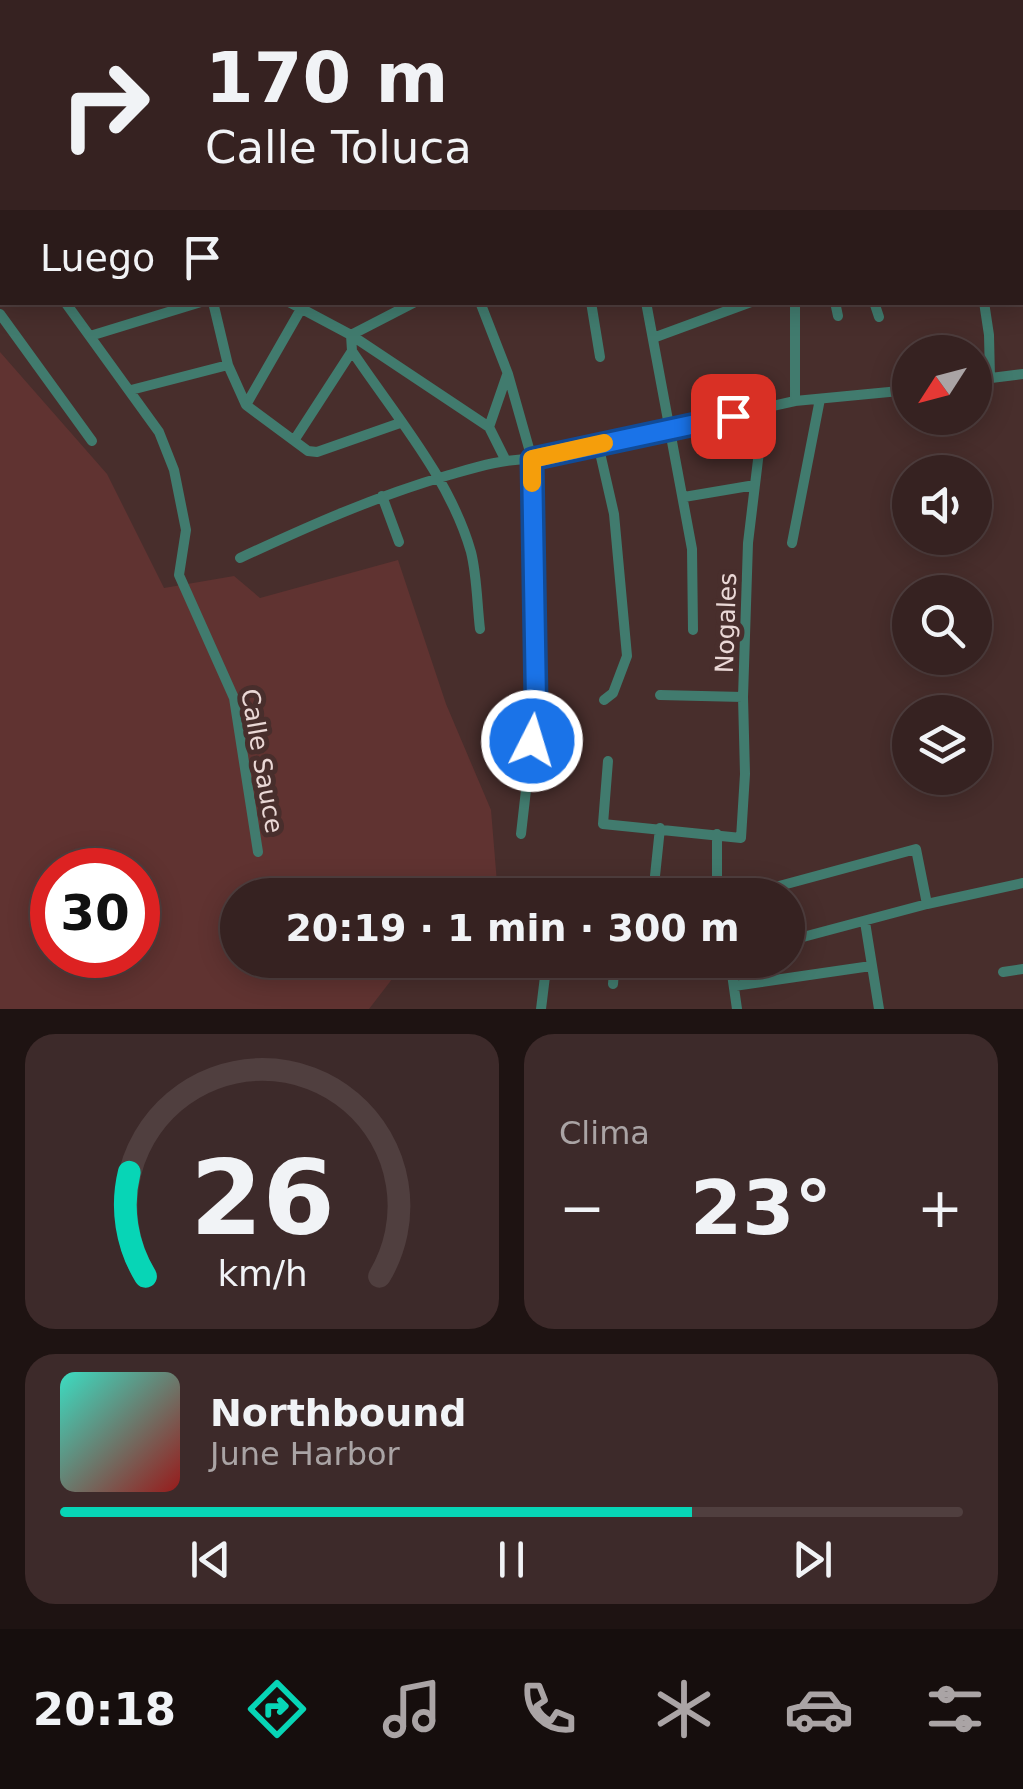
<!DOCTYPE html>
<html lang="es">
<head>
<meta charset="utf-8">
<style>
	body { margin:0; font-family:"DejaVu Sans",sans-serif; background:#3d2a2a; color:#f1f3f6; height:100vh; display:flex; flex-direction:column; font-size:38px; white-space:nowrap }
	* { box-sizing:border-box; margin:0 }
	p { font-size:32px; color:#aaa4a5 }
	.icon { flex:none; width:55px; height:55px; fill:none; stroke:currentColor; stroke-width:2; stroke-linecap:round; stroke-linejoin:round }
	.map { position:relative; height:1009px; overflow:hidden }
	.panel { display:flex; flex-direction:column; gap:25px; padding:25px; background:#1e1312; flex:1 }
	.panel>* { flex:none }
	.hud { position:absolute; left:0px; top:0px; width:1025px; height:305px; box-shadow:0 5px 25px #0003,0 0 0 2px #503f3f; background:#362221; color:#f1f3f6; overflow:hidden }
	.needle { width:65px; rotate:234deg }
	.fabs { position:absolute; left:892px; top:335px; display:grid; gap:20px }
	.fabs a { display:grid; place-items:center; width:100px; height:100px; border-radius:50%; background:#362221; box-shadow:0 5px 25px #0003,0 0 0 2px #503f3f; font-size:50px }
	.speed { position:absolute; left:30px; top:848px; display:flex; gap:20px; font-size:50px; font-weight:700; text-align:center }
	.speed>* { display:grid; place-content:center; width:130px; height:130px; border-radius:50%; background:#362221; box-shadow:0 5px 25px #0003,0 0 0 2px #503f3f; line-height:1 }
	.speed .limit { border:15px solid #d22; background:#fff; color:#111 }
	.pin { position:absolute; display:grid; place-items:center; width:85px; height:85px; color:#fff; margin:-42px; border-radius:20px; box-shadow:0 5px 15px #0006 }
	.me { position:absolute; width:110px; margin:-55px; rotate:5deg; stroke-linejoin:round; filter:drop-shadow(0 0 8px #0008) }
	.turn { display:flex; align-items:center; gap:35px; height:210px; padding:0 40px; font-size:45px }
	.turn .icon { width:130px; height:130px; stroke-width:2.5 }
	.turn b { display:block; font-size:70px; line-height:85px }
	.then { display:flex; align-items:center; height:95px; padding:0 40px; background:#0003; gap:20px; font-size:38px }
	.big { font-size:75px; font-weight:800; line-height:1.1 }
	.panel .tile { flex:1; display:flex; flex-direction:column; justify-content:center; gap:15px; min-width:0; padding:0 35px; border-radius:30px; background:#3d2a2a }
	.panel .dial { align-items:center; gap:0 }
	.dial svg { height:260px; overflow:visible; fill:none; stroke:#503f3f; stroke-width:7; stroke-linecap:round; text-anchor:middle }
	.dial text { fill:#f1f3f6; stroke:none }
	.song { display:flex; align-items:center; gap:30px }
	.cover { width:120px; height:120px; border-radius:15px; background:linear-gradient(135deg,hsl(170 70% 55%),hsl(0 70% 35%)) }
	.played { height:10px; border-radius:5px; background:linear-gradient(90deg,#07d5b6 70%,#503f3f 70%) }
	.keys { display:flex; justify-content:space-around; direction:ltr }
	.heat { display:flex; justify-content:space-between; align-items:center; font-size:55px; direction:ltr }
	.panel .tiles { flex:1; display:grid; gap:25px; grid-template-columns:1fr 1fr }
	.tile:last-child { grid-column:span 2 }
	.trip { position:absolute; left:220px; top:878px; width:585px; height:100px; border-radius:50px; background:#362221; box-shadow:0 5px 25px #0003,0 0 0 2px #503f3f; font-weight:800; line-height:100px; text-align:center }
	.menu { display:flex; height:160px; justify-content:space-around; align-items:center; background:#160e0d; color:#aaa4a5 }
	.menu .icon { width:70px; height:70px }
	.menu .current { color:#07d5b6 }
	.menu b { font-size:45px; color:#f1f3f6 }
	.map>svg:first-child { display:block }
	.green { fill:#603331; fill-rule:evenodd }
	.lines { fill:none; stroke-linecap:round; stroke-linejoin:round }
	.street { stroke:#417b6e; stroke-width:10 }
	.secondary { stroke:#3ca28d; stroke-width:14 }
	.route-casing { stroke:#114b97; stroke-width:25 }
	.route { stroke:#1a73e8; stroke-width:18 }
	.slow { stroke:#f59e0b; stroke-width:18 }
	.labels { text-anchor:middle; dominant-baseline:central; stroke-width:10; stroke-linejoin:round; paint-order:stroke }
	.street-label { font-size:25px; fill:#ead8d6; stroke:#482e2c }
</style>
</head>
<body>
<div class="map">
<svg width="1023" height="1009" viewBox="0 0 1023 1009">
	<rect width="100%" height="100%" fill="#482e2c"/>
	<path class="green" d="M0,352l107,122 57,114 70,-12 26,22 138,-38 48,144 45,106 7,85h-260v65h173l-5,1 -37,48h-369zM52,870h86v85h-86z"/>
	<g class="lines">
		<path class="street" d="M308,0l1,2
			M480,0l1,2
			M581,0l1,2
			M652,0l1,2
			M0,1l2,3
			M243,2l4,-2
			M385,2l5,-2
			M686,2l4,-2
			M982,2l8,-2
			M0,103h2
			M0,180l2,-2
			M0,215l2,3
			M1022,223l1,1
			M65,302l94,130 15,38 12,60 -7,45 55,123 24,154
			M213,302l15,63 18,40 62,46 9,1 83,-29
			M289,302l62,33 138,92
			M480,302l28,72 24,85 4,243 -15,132
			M591,302l9,55
			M646,302l46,247 1,81
			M835,302l3,14
			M874,302l5,15
			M984,302l5,33 1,43
			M0,314l92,127
			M351,335l1,16c42,63 98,127 119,201 6,24 6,52 9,77
			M351,335l64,-33
			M90,336l111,-34
			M653,338l98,-36
			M940,340v12
			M975,380l48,-6
			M131,390l97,-25
			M795,401v-99
			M246,405l55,-96
			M295,439l57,-88
			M598,444l16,70 13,142 -14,37 -9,7
			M505,459l-16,-32 18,-52
			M382,496l17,46
			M684,497l71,-12
			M792,543l28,-144
			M240,558c69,-32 136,-62 209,-83 28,-8 53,-16 83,-16l263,-58 115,-11
			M660,695l83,2
			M608,761l-5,63 138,14 4,-64 -2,-77 5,-154 16,-133
			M717,834v61
			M653,895l7,-67
			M746,895l170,-46 11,55
			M865,922l14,87
			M788,941l139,-37 96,-21
			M730,960l7,49
			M1003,972l20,-3
			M613,984l2,-24
			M734,986l137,-20
			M541,1009l6,-49"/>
		<path class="secondary" d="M967,0l1,2
			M1022,89l1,1"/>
	</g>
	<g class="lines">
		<defs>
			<path id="route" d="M532,741l4,-39 -4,-243 201,-43"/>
		</defs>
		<use href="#route" class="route-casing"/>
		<use href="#route" class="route"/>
		<path class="slow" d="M532,483v-24l72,-16"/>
	</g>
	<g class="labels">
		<g class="street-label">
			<text transform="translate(726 623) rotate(-88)">Nogales</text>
			<text transform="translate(262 761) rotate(80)">Calle Sauce</text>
		</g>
	</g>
</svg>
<div class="fabs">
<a><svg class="needle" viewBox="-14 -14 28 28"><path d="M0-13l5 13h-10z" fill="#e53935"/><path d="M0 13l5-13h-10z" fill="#aaa4a5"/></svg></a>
<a><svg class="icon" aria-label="sound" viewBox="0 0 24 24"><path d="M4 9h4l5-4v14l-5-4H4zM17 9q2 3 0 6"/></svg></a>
<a><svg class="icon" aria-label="search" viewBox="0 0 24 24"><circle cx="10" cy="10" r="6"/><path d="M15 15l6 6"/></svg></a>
<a><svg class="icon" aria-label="layers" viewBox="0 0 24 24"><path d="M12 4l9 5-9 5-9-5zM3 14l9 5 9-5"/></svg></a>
</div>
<div class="speed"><div class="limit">30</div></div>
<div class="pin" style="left:733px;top:416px;background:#d93025"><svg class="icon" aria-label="arrive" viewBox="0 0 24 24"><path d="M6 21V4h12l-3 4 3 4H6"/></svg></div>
<svg class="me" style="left:532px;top:741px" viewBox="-20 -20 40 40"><circle r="17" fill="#1a73e8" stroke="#fff" stroke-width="3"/><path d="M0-11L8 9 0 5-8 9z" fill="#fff"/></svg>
<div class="trip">20:19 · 1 min · 300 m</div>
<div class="hud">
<div class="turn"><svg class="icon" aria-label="right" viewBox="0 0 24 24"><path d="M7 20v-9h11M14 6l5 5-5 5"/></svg><div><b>170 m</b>Calle Toluca</div></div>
<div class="then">Luego<svg class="icon" aria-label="arrive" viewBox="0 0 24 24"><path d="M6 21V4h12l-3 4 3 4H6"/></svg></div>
</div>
</div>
<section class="panel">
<div class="tiles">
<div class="tile dial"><svg viewBox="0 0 100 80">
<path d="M14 69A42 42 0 1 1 86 69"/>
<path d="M14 69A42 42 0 0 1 9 37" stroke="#07d5b6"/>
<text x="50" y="56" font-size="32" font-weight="700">26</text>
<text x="50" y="72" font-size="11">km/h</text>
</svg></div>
<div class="tile"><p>Clima</p>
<div class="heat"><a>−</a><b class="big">23°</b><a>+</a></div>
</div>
<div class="tile">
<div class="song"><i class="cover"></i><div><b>Northbound</b><p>June Harbor</p></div></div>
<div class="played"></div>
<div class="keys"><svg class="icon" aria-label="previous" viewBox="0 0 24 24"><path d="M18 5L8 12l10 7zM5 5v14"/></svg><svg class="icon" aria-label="pause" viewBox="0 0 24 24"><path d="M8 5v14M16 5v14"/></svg><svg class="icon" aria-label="next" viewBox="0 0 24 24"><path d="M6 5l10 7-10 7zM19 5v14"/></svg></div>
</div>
</div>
</section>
<nav class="menu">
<b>20:18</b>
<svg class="icon current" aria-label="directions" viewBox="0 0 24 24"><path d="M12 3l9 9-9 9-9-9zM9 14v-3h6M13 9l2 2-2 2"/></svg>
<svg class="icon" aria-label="music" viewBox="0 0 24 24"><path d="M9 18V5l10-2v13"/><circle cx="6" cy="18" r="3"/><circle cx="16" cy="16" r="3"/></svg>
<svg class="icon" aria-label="phone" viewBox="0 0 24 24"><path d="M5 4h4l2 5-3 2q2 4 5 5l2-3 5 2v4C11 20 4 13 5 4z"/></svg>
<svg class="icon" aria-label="climate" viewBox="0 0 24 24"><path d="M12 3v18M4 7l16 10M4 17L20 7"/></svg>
<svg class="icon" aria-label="car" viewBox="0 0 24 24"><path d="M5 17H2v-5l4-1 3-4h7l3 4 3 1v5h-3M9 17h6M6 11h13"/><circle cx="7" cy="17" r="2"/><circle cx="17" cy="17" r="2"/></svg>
<svg class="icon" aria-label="filters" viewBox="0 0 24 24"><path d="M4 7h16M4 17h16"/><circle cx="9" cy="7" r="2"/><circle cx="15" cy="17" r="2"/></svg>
</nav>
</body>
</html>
